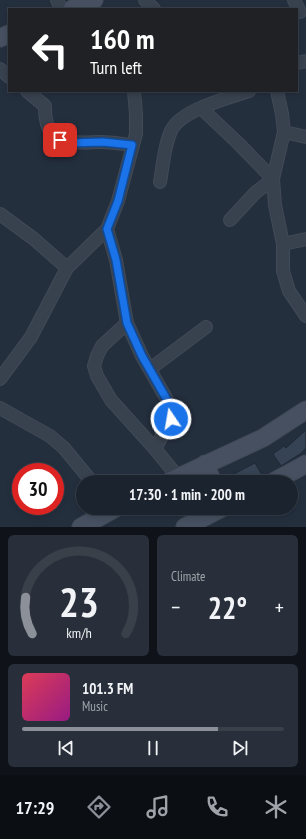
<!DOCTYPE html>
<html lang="en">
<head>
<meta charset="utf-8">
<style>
	body { margin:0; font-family:"PT Sans Narrow",sans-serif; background:#282f3a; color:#f1f3f6; height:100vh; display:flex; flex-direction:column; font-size:15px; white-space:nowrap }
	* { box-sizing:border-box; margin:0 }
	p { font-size:13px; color:#a0a4aa }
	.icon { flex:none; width:22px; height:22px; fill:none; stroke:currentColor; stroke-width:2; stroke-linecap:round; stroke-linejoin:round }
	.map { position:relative; height:527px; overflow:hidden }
	.sheet { display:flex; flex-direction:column; gap:8px; padding:8px; background:#0f1319; flex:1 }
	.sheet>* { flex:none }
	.top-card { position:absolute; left:8px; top:8px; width:290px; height:84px; border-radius:0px; box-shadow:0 2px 6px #0003,0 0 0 1px #39404a; background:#202124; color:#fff; overflow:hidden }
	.speed { position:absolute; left:12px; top:463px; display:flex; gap:8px; font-size:20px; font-weight:700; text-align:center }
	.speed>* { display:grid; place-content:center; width:52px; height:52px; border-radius:50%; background:#1b232e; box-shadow:0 2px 6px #0003,0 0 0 1px #39404a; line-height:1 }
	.speed .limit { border:6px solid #d22; background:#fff; color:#111 }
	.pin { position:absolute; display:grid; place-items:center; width:34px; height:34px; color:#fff; margin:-17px; border-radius:8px; box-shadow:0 2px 6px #0006 }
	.me { position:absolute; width:44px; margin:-22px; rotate:348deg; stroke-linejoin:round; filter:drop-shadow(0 0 3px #0008) }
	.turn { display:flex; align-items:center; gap:14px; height:84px; padding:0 16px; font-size:18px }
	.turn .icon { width:52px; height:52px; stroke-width:2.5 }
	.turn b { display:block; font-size:28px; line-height:34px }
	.big { font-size:30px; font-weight:700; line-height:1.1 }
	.sheet .card { flex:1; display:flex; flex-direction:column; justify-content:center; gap:6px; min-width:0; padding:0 14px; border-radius:6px; background:#282f3a }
	.sheet .dial { align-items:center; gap:0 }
	.dial svg { height:104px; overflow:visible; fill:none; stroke:#39404a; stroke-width:7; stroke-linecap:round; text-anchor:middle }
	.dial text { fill:#f1f3f6; stroke:none }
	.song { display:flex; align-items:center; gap:12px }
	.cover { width:48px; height:48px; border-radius:6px; background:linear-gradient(135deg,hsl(350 70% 55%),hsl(310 70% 35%)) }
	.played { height:4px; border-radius:2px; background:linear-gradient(90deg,#8c9099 75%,#39404a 75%) }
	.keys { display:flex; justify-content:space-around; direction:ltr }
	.heat { display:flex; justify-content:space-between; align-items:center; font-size:22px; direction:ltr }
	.sheet .tiles { flex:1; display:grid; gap:8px; grid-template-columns:1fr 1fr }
	.card:last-child { grid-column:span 2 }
	.trip { position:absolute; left:76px; top:475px; width:222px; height:40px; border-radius:20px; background:#1b232e; box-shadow:0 2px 6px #0003,0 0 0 1px #39404a; font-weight:700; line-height:40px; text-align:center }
	.dock { display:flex; height:64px; justify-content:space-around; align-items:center; background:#0b0e12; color:#a0a4aa }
	.dock .icon { width:28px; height:28px }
	.dock .on { color:#8c9099 }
	.dock b { font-size:18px; color:#f1f3f6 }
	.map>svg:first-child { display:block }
	.building { fill:#364354; stroke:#1f2835 }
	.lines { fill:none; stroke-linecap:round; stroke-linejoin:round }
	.street-casing { stroke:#414a57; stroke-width:14 }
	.secondary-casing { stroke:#414a57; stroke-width:19 }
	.street { stroke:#38414e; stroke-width:12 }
	.secondary { stroke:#465061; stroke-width:17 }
	.route-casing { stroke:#114b97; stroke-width:10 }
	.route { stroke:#1a73e8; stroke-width:7 }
</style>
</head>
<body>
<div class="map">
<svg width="306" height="527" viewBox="0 0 306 527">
	<rect width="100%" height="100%" fill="#242f3e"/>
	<path class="building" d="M306,430v18l-6,6 -19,12 -8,-12 11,-8 2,2z
		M255,463l7,12 -14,7h-10l-4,-8z"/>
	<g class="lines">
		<defs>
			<path id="street" d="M57,0l4,9
				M145,0l9,9
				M294,0l6,12
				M297,63l9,-2
				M0,69l9,8
				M27,91l18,15c0,4 0,9 1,13 4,29 34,23 55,23 10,0 21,2 31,3
				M277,91l5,23 2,18 -11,47 2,26 8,39v27l6,20 17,25
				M201,108l38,36 34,35 -18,14 -25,27
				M284,132l22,5
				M160,182c3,-16 4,-36 11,-51 9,-21 57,-33 78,-40
				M0,214l34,25 33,29 -36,69 -31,42
				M107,229l9,31 11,63
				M283,244l23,-5
				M67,268l40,-39 11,-28 18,-67v-20l-2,-23
				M150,369l56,-42
				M0,408l50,28 14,12 28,34
				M155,449l16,-30v-10l-5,-11 -24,-42 -15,-33 -25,23 -5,10 -3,10 3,10 14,24 44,49 23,28"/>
			<path id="secondary" d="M72,9l22,-9
				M0,38l9,-4
				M205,464l8,18
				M168,482l95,-44 43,-28
				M273,482l33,-18
				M81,527l35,-19
				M185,527l37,-19"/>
		</defs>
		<use href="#street" class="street-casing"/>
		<use href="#secondary" class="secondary-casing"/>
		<use href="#street" class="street"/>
		<use href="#secondary" class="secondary"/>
	</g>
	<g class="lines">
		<defs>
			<path id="route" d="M60,140l8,3 35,-1 29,3 -14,56 -11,28 9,31 11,63 15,33 24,42 5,11v10"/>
		</defs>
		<use href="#route" class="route-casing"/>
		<use href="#route" class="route"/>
	</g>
</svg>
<div class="speed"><div class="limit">30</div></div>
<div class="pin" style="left:60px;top:140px;background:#d93025"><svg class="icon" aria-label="arrive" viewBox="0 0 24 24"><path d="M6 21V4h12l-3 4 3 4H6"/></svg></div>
<svg class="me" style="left:171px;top:419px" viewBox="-20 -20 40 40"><circle r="17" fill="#1a73e8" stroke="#fff" stroke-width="3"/><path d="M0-11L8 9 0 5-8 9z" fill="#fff"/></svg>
<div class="trip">17:30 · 1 min · 200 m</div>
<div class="top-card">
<div class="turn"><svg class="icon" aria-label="left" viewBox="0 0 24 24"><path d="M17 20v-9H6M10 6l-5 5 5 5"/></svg><div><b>160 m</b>Turn left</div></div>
</div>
</div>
<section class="sheet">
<div class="tiles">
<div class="card dial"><svg viewBox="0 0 100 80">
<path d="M14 69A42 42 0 1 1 86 69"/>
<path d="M14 69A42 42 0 0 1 9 41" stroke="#8c9099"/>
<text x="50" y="56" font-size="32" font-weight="700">23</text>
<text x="50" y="72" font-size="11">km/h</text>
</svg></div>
<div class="card"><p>Climate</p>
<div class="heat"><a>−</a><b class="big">22°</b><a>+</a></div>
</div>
<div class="card">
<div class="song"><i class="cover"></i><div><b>101.3 FM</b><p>Music</p></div></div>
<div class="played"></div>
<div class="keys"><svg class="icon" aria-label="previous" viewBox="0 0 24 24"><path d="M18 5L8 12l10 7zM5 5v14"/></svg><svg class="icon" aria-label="pause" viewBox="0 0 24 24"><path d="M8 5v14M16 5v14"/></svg><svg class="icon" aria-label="next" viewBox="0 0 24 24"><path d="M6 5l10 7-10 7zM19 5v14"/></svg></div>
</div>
</div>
</section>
<nav class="dock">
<b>17:29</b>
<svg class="icon on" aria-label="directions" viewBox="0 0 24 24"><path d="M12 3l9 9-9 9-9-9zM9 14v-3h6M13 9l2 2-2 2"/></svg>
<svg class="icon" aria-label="music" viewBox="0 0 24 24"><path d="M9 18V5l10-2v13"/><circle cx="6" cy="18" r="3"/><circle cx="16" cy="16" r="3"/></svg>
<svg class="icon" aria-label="phone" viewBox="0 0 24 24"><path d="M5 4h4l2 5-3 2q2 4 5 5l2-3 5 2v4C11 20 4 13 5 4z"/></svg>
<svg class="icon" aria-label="climate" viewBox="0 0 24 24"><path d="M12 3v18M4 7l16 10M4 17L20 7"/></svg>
</nav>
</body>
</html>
